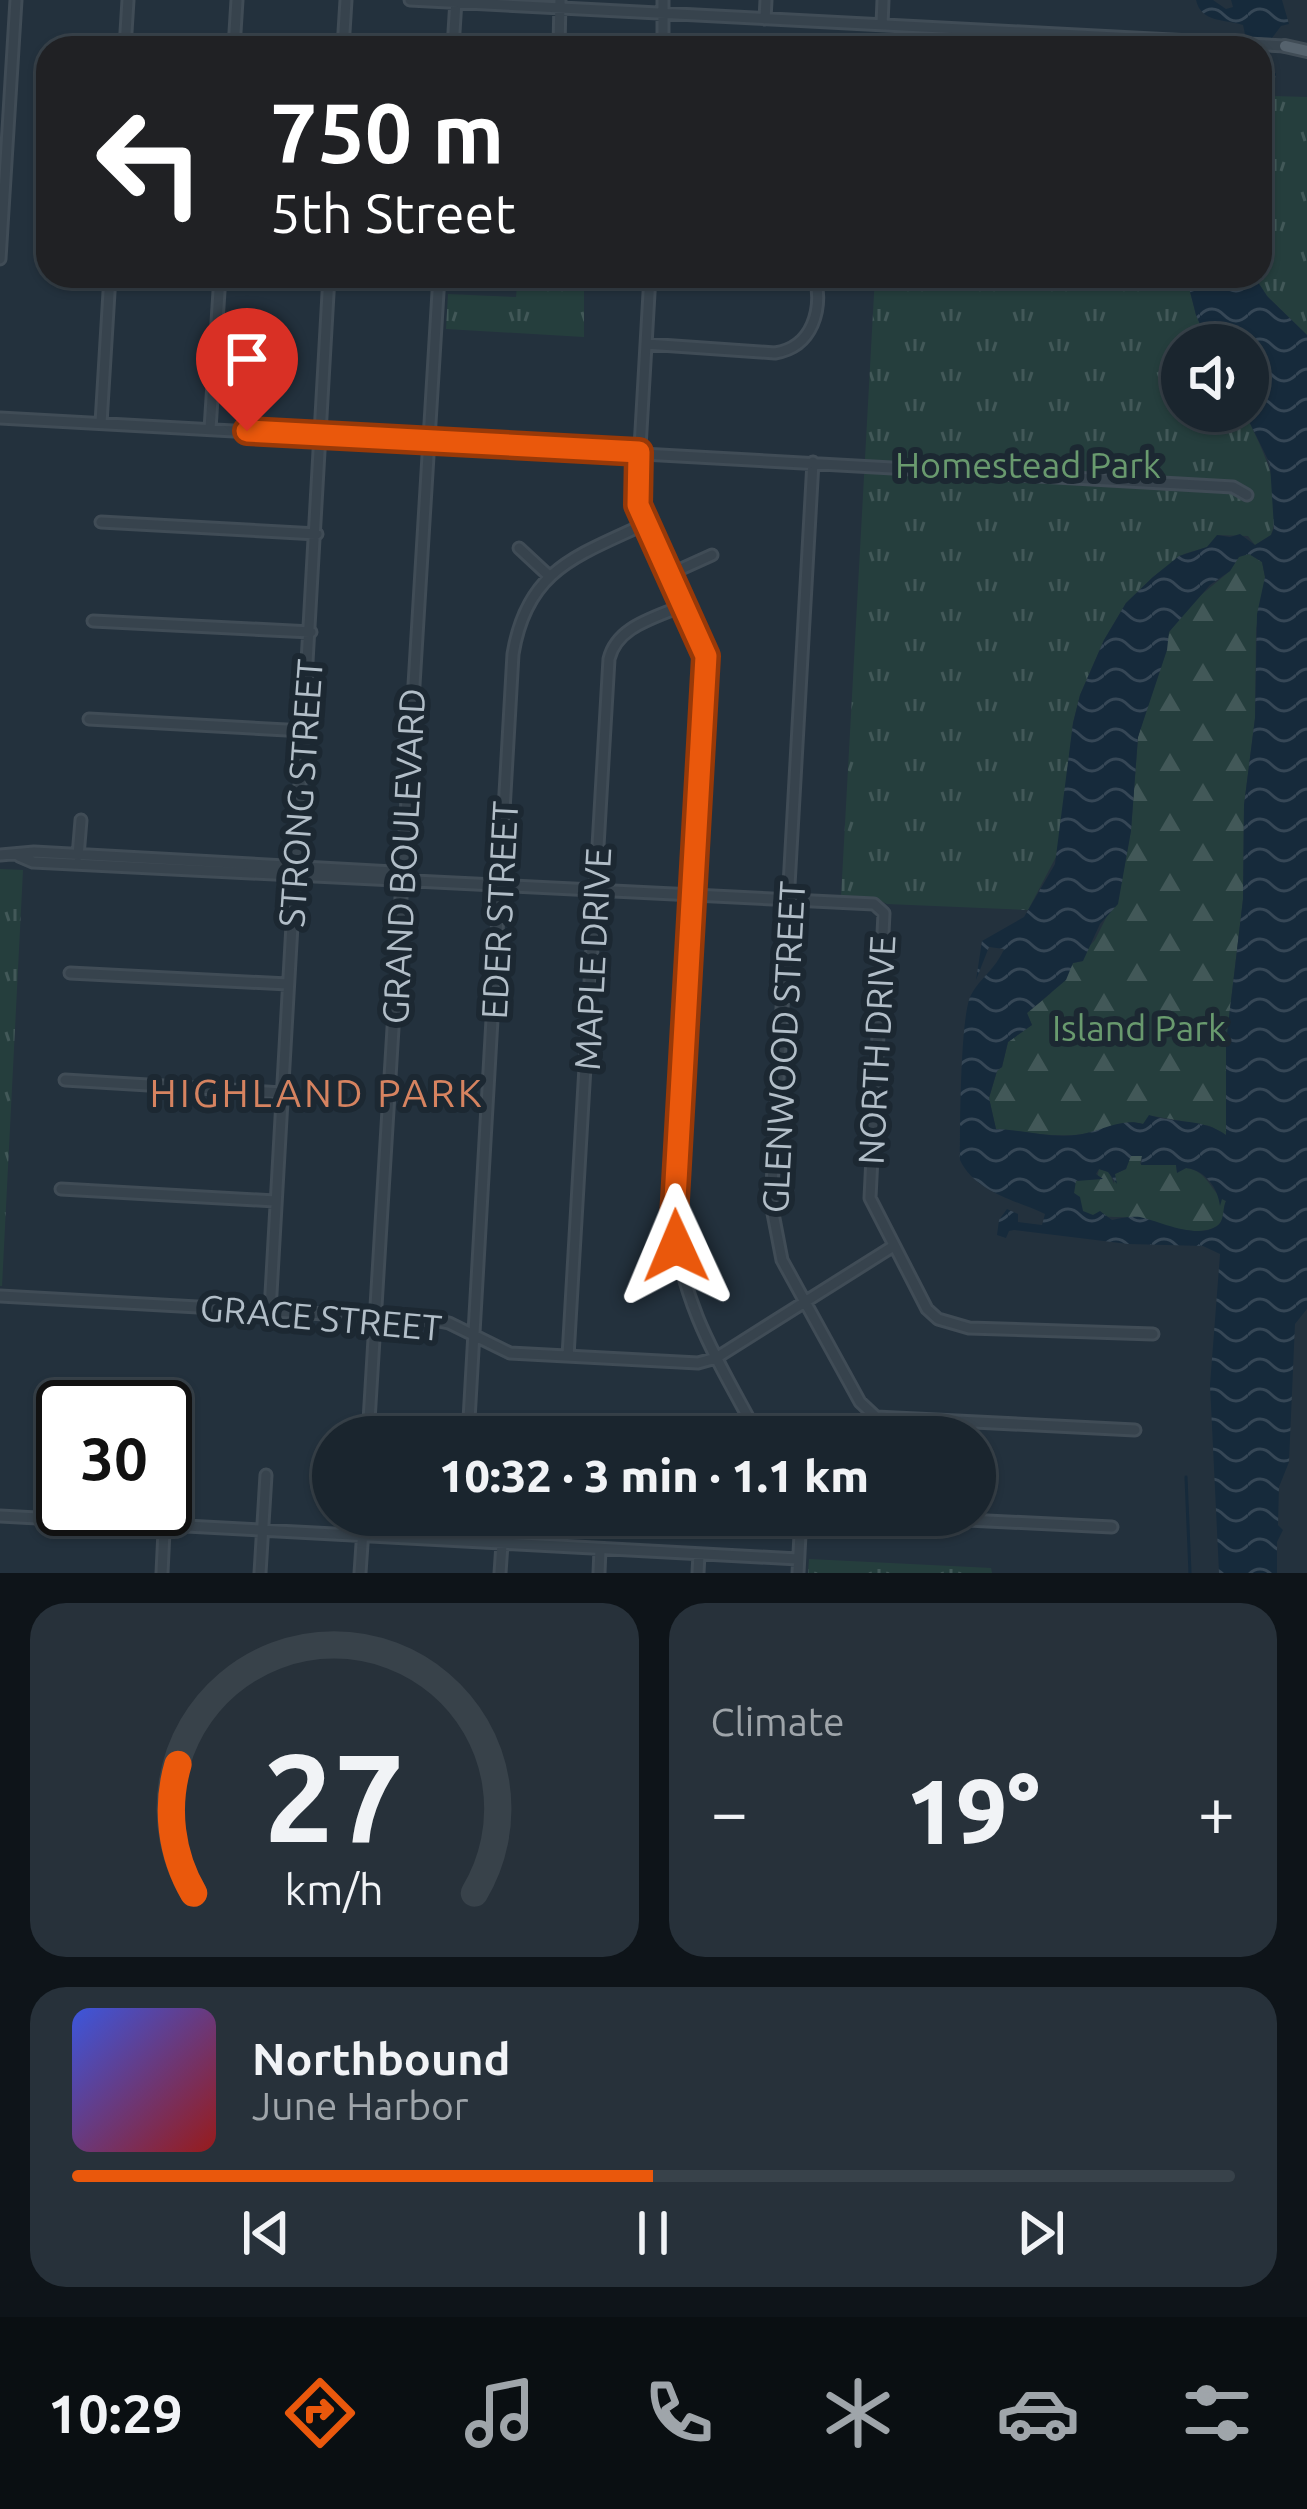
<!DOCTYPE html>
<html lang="en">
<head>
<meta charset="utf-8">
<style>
	body { margin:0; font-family:Ubuntu,sans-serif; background:#27313a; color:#f1f3f6; height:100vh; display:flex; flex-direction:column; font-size:45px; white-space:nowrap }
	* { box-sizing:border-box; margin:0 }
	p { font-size:39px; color:#9fa5aa }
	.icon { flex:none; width:66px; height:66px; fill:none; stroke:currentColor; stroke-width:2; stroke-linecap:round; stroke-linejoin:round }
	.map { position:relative; height:1573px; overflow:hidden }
	.panel { display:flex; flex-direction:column; gap:30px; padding:30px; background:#0e1419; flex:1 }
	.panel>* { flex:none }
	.hud { position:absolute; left:36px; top:36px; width:1236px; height:252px; border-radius:36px; box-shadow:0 3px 9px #0004,0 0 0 3px #38424a; background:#202124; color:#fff; overflow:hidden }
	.tools { position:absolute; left:1161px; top:324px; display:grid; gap:24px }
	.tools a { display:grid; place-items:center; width:108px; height:108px; border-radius:50%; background:#1a252e; box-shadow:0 3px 9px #0004,0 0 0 3px #38424a; font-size:60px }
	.speed { position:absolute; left:36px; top:1380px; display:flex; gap:24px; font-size:60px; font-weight:700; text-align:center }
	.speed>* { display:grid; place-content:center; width:156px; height:156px; border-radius:50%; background:#1a252e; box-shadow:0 3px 9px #0004,0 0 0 3px #38424a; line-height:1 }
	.speed .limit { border:6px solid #111; border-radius:18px; background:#fff; color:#111 }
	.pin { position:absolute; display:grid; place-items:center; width:102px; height:102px; color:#fff; margin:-123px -51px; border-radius:50% 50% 50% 0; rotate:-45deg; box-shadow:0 0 12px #0007 }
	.pin .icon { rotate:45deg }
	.me { position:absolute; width:132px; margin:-66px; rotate:359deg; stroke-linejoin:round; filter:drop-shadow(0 0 9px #0008) }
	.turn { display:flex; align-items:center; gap:42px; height:252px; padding:0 36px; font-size:54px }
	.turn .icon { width:156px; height:156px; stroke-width:2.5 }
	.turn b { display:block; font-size:84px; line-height:102px }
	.big { font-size:90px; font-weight:800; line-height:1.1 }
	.panel .card { flex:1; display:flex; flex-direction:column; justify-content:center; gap:18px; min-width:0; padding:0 42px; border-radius:36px; background:#27313a }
	.panel .dial { align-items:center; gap:0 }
	.dial svg { height:312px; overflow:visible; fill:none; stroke:#38424a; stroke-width:7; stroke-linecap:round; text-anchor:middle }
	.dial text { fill:#f1f3f6; stroke:none }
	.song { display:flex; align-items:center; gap:36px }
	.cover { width:144px; height:144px; border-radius:18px; background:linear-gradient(135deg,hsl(230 70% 55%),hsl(0 70% 35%)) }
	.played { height:12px; border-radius:6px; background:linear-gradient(90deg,#ea580c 50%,#38424a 50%) }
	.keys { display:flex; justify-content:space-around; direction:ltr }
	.heat { display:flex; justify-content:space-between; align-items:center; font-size:66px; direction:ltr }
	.panel .tiles { flex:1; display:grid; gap:30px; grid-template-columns:1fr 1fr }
	.card:last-child { grid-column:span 2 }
	.trip { position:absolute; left:312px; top:1416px; width:684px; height:120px; border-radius:60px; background:#1a252e; box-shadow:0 3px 9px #0004,0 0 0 3px #38424a; font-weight:800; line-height:120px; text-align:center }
	.menu { display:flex; height:192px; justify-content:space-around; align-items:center; background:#0a0f12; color:#9fa5aa }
	.menu .icon { width:84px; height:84px }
	.menu .current { color:#ea580c }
	.menu b { font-size:54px; color:#f1f3f6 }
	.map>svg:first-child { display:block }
	.forest { fill:url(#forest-firs) }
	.park { fill:url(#park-tufts) }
	.water { fill:url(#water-waves); fill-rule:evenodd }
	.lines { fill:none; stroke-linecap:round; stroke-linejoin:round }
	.stream { stroke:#162a3b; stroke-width:3 }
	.minor-casing { stroke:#404c56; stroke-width:15 }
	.major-casing { stroke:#404c56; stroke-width:16 }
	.minor { stroke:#37434d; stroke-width:9 }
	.major { stroke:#55626d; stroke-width:10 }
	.route-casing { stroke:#983908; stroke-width:30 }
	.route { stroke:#ea580c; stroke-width:21 }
	.labels { text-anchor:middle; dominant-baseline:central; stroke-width:12; stroke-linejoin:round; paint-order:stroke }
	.park-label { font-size:36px; fill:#699a6e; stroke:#1c2832 }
	.street-label { font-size:36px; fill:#b2bec8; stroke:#1c2832 }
	.neighbourhood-label { font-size:39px; letter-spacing:3px; fill:#d68360; stroke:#1c2832 }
</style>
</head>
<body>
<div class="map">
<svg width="1307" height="1573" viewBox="0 0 1307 1573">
	<defs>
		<pattern id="forest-firs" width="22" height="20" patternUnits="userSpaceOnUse" patternTransform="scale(3)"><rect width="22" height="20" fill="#253e3d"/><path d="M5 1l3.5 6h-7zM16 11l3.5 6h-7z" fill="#425858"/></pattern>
		<pattern id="park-tufts" width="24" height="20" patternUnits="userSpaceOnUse" patternTransform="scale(3)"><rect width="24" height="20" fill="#253e3d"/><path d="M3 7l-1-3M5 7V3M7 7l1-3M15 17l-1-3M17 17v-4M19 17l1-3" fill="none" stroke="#425858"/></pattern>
		<pattern id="water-waves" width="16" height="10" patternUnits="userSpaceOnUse" patternTransform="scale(3)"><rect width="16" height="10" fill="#162a3b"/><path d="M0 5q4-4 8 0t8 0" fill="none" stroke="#364756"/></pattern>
	</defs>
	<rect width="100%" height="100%" fill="#23313d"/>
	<path class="forest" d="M1249,554l13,8 3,15 -9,52 -1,89 -11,87 -1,94 -17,144v92l-16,-9 -57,-10 -10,8c-16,-5 -33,3 -47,7 -35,10 -66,0 -100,-2l-7,-31 8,-27 5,-4 6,-25 24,-17 -5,-12 23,-19 23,-31 10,-2 1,-9 11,-12 25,-50 11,-60 7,-93 31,-105 26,-32 35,-29 9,-15z
		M1130,1156h12l-2,8 36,1 1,7 9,-4c22,2 26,27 40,33 -3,8 -1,20 -9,25 -20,13 -58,-3 -77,-7 -21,-4 -37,1 -57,-7l-4,-15 -5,-4 1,-12 22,-3 2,-9 10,3 5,12 1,-10 11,-5z"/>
	<path class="park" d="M1273,96l34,1v238l-40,-39 -13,-20h6v-137z
		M532,276h52v61l-138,-8 2,-35 68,3 1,-12 14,1z
		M875,276h311l10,39 13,30h-27v66h62c18,39 42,79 27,124l-16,10 -7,-9 -30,-1 -11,12 -23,7 -31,23 -27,26 -22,37 -24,55 -7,28 -15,130 -30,57 -141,-6 -10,-5 -36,-2z
		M0,869l23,1 -21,416h-2z
		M809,1559l182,9 1,5h-184z"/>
	<path class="water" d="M1196,0h17l13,9 7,-2 -2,-7h51l7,24 -8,2 -9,12 -3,26 7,10 -16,65v-91h-12l-5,-23c-18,-6 -42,-2 -47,-25z
		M1186,276h68l13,20 40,39v974l-12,15 -6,138 -10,25 -1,38 5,5 -6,12v31h-58l-9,-188 10,-131 -17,-8 -75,-2 -114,-14 -5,1 -3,7 -9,-3 2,-15 8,-11 11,5v8l24,3 3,-11c-30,-14 -70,-22 -85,-54 0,-28 0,-145 11,-165 9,-17 24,-25 33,-46l-15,-2 -13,33 6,-39 42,-24 31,-53 18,-141 7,-28 24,-55 22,-37 27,-26 26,-21 28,-9 10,-12 13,2 10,-3 15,11 16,-10 3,-7 -4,-64 -26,-53h4v-66h-39l-13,-30zM1249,554l13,8 3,15 -8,37 -2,104 -11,87 -1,94 -17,144v92c-23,-17 -49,-11 -77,-20l-6,9c-22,-7 -45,9 -67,11 -27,3 -53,-5 -80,-6l-7,-31 8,-27 5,-4 6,-25 24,-17 -5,-12 39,-33 7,-17 10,-2 17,-37 18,-20 13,-73 7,-94 29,-87 2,-18 41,-47 20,-14 9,-14zM1131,1156h11l-1,9h35l1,8 9,-5c19,2 32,20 34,38l2,-7 4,2c-4,8 -1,20 -9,25 -20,14 -58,-5 -77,-9 -7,-1 -20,1 -28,3l-12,-9 -7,4 -10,-4 -3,-14 -6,-4 2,-12 27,-2 -7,-5 3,-5 9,3 9,12 -2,-10 11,-5z"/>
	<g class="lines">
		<path class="stream" d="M1186,1477l4,96"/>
		<defs>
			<path id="minor" d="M410,0l875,46
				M663,0v48
				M765,19l1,-19
				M882,25l1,-25
				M125,48l3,-48
				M234,48l3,-48
				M343,48l3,-48
				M453,48l3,-48
				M559,48l1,-48
				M0,259l16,-259
				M650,276l-13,223 69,157 -33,561c8,88 45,144 86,220
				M646,344l129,9c38,-6 48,-44 40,-77
				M0,418l1233,69 14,8
				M101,423l9,-147
				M210,429l10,-153
				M813,462l-42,741 11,57 78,142 16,15 259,13
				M101,522l216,12
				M519,548l29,27
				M670,574l42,-19
				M93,621l218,11
				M89,719l216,12
				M0,855l34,-3 359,20 9,6
				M19,856l14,6 841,42 10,9 -14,285 57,111 11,10 31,9 184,6
				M78,856l3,-36
				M70,973l218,11
				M65,1080l217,13
				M61,1189l214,12
				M0,1296l433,24 16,3 61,30 188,10 18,-5 176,-111
				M270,1311l59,-1035
				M568,1356l41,-697c8,-33 46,-41 75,-54
				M368,1437l71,-1161
				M468,1437l45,-783c14,-85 64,-98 134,-131
				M865,1515l247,12
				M0,1516l798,43
				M162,1573l5,-105
				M260,1573l6,-98
				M360,1573l4,-58
				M500,1573l2,-29
				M599,1573l1,-24
				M698,1573l1,-19
				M798,1573l3,-58"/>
			<path id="major" d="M1285,46l22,5"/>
		</defs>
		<use href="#minor" class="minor-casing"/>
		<use href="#major" class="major-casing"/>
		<use href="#minor" class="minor"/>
		<use href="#major" class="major"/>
	</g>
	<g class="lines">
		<defs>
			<path id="route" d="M247,431l392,21 -1,53 68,151 -32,561 2,29"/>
		</defs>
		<use href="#route" class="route-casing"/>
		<use href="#route" class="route"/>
	</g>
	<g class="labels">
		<g class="park-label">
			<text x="1028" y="464">Homestead Park</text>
			<text x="1139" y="1027">Island Park</text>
		</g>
		<g class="street-label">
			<text transform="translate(300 793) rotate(-86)">STRONG STREET</text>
			<text transform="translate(403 856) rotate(-87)">GRAND BOULEVARD</text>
			<text transform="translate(499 910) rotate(-87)">EDER STREET</text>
			<text transform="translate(592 959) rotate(-87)">MAPLE DRIVE</text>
			<text transform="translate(783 1047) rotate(-87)">GLENWOOD STREET</text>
			<text transform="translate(876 1050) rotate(-87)">NORTH DRIVE</text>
			<text transform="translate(321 1317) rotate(5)">GRACE STREET</text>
		</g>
		<g class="neighbourhood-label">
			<text x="317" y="1092">HIGHLAND PARK</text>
		</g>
	</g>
</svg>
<div class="tools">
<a><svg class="icon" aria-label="sound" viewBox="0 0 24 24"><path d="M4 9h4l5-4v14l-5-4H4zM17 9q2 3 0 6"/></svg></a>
</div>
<div class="speed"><div class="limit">30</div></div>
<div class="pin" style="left:247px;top:431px;background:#d93025"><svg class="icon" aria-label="arrive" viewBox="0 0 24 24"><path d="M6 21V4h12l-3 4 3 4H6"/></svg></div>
<svg class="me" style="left:676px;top:1246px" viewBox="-20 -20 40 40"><path d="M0-17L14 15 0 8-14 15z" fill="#ea580c" stroke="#fff" stroke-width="4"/></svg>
<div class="trip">10:32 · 3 min · 1.1 km</div>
<div class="hud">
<div class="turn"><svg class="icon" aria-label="left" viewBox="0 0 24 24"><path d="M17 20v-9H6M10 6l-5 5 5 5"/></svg><div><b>750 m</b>5th Street</div></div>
</div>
</div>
<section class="panel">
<div class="tiles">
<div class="card dial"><svg viewBox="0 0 100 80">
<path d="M14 69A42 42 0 1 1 86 69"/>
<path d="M14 69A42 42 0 0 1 10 36" stroke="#ea580c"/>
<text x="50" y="56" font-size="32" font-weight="700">27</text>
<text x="50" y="72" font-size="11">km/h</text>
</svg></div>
<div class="card"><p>Climate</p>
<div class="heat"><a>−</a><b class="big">19°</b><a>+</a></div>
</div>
<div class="card">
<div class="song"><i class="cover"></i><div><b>Northbound</b><p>June Harbor</p></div></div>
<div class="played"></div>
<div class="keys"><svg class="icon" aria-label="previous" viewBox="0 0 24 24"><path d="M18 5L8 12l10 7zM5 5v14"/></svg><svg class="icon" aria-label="pause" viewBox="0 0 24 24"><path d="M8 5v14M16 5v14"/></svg><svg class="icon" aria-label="next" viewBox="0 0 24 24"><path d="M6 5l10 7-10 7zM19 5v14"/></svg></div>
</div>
</div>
</section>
<nav class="menu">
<b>10:29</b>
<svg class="icon current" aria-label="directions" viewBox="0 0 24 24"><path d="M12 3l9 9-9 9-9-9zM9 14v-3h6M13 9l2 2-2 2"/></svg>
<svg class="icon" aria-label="music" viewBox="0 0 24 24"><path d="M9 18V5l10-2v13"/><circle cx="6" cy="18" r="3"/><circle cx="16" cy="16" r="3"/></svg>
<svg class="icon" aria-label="phone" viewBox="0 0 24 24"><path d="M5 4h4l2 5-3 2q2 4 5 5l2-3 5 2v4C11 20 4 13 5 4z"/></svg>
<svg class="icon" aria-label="climate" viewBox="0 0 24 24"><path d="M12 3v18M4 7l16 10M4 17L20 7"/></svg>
<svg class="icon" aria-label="car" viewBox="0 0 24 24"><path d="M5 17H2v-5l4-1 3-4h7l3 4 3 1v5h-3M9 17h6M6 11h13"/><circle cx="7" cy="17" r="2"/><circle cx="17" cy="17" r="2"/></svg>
<svg class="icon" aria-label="filters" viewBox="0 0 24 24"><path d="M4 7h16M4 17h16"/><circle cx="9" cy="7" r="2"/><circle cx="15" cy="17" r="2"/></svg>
</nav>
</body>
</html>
